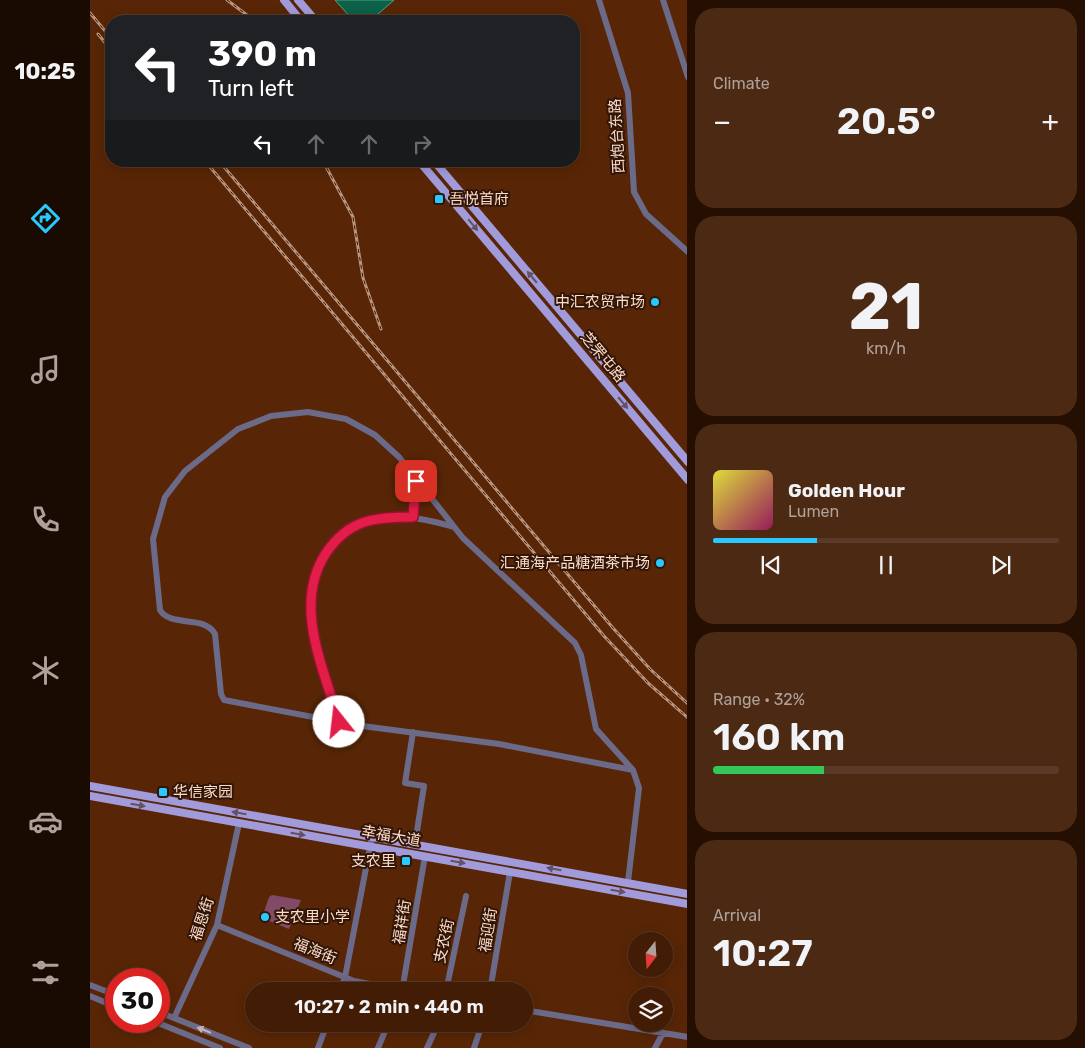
<!DOCTYPE html>
<html lang="en">
<head>
<meta charset="utf-8">
<style>
	body { margin:0; font-family:Rubik,"Noto Sans SC",sans-serif; background:#4c2913; color:#f1f3f6; height:100vh; display:flex; flex-direction:column; font-size:19px; white-space:nowrap }
	* { box-sizing:border-box; margin:0 }
	p { font-size:16px; color:#aea19a }
	.icon { flex:none; width:28px; height:28px; fill:none; stroke:currentColor; stroke-width:2; stroke-linecap:round; stroke-linejoin:round }
	.map { position:relative; flex:1; overflow:hidden }
	.side { display:flex; flex-direction:column; gap:8px; padding:8px; background:#240f02; width:398px }
	.side>* { flex:none }
	.hud { position:absolute; left:15px; top:15px; width:475px; height:152px; border-radius:20px; box-shadow:0 2px 12px #0003,0 0 0 1px #5a3a26; background:#202124; color:#fff; overflow:hidden }
	.needle { width:32px; rotate:197deg }
	.tools { position:absolute; left:538px; top:932px; display:grid; gap:10px }
	.tools a { display:grid; place-items:center; width:45px; height:45px; border-radius:50%; background:#421c04; box-shadow:0 2px 12px #0003,0 0 0 1px #5a3a26; font-size:25px }
	.speed { position:absolute; left:15px; top:968px; display:flex; gap:10px; font-size:25px; font-weight:700; text-align:center }
	.speed>* { display:grid; place-content:center; width:65px; height:65px; border-radius:50%; background:#421c04; box-shadow:0 2px 12px #0003,0 0 0 1px #5a3a26; line-height:1 }
	.speed .limit { border:8px solid #d22; background:#fff; color:#111 }
	.pin { position:absolute; display:grid; place-items:center; width:42px; height:42px; color:#fff; margin:-21px; border-radius:10px; box-shadow:0 2px 8px #0006 }
	.me { position:absolute; width:55px; margin:-28px; rotate:344deg; stroke-linejoin:round; filter:drop-shadow(0 0 4px #0008) }
	.turn { display:flex; align-items:center; gap:18px; height:105px; padding:0 20px; font-size:22px }
	.turn .icon { width:65px; height:65px; stroke-width:2.5 }
	.turn b { display:block; font-size:35px; line-height:42px }
	.lanes { display:flex; align-items:center; height:48px; padding:0 20px; background:#0003; justify-content:center; gap:25px; direction:ltr }
	.lanes .off { opacity:.35 }
	.big { font-size:38px; font-weight:600; line-height:1.1 }
	.side .card { flex:1; display:flex; flex-direction:column; justify-content:center; gap:8px; min-width:0; padding:0 18px; border-radius:20px; background:#4c2913 }
	.side .dial { align-items:center; gap:0 }
	.dial b { font-size:65px; line-height:1 }
	.song { display:flex; align-items:center; gap:15px }
	.cover { width:60px; height:60px; border-radius:8px; background:linear-gradient(135deg,hsl(60 70% 55%),hsl(330 70% 35%)) }
	.played { height:5px; border-radius:2px; background:linear-gradient(90deg,#29c8ff 30%,#5a3a26 30%) }
	.keys { display:flex; justify-content:space-around; direction:ltr }
	.heat { display:flex; justify-content:space-between; align-items:center; font-size:28px; direction:ltr }
	.charge { height:8px; border-radius:4px; background:linear-gradient(90deg,#34c759 32%,#5a3a26 0) }
	.trip { position:absolute; left:155px; top:982px; width:288px; height:50px; border-radius:25px; background:#421c04; box-shadow:0 2px 12px #0003,0 0 0 1px #5a3a26; font-weight:600; line-height:50px; text-align:center }
	main { display:flex; flex:1; min-height:0 }
	.tab-bar { display:flex; flex-direction:column; width:90px; justify-content:space-around; align-items:center; background:#1a0b02; color:#aea19a }
	.tab-bar .icon { width:35px; height:35px }
	.tab-bar .selected { color:#29c8ff }
	.tab-bar b { font-size:22px; color:#f1f3f6 }
	.map>svg:first-child { display:block }
	.green { fill:#814a67 }
	.building { fill:#0d6149; stroke:#46a987 }
	.lines { fill:none; stroke-linecap:round; stroke-linejoin:round }
	.minor { stroke:#6c6a89; stroke-width:6 }
	.major { stroke:#a19bdb; stroke-width:8 }
	.rail-casing { stroke:#bc957f; stroke-width:3 }
	.rail { stroke:#311505; stroke-width:1; stroke-dasharray:4; stroke-linecap:butt }
	.oneway { fill:#635165 }
	.oneway2 { fill:#c9b3b4 }
	.route-casing { stroke:#92132f; stroke-width:12 }
	.route { stroke:#e11d48; stroke-width:9 }
	.poi-dot { fill:#29c8ff; stroke:#311505; stroke-width:2 }
	.labels { text-anchor:middle; dominant-baseline:central; stroke-width:4; stroke-linejoin:round; paint-order:stroke }
	.street-label { font-size:15px; fill:#fbdbcb; stroke:#311505 }
	.poi-label { font-size:15px; fill:#fbdbcb; stroke:#311505; text-anchor:start }
</style>
</head>
<body>
<main>
<nav class="tab-bar">
<b>10:25</b>
<svg class="icon selected" aria-label="directions" viewBox="0 0 24 24"><path d="M12 3l9 9-9 9-9-9zM9 14v-3h6M13 9l2 2-2 2"/></svg>
<svg class="icon" aria-label="music" viewBox="0 0 24 24"><path d="M9 18V5l10-2v13"/><circle cx="6" cy="18" r="3"/><circle cx="16" cy="16" r="3"/></svg>
<svg class="icon" aria-label="phone" viewBox="0 0 24 24"><path d="M5 4h4l2 5-3 2q2 4 5 5l2-3 5 2v4C11 20 4 13 5 4z"/></svg>
<svg class="icon" aria-label="climate" viewBox="0 0 24 24"><path d="M12 3v18M4 7l16 10M4 17L20 7"/></svg>
<svg class="icon" aria-label="car" viewBox="0 0 24 24"><path d="M5 17H2v-5l4-1 3-4h7l3 4 3 1v5h-3M9 17h6M6 11h13"/><circle cx="7" cy="17" r="2"/><circle cx="17" cy="17" r="2"/></svg>
<svg class="icon" aria-label="filters" viewBox="0 0 24 24"><path d="M4 7h16M4 17h16"/><circle cx="9" cy="7" r="2"/><circle cx="15" cy="17" r="2"/></svg>
</nav>
<div class="map">
<svg width="598" height="1048" viewBox="0 0 598 1048">
	<rect width="100%" height="100%" fill="#582606"/>
	<path class="green" d="M182,895l29,5 -12,29 -27,-11 7,-21z"/>
	<path class="building" d="M245,0h59l-24,21 -19,-3z"/>
	<g class="lines">
		<path class="minor" d="M509,0l29,93 6,99 12,22 42,38
			M573,0l25,77
			M323,517l3,-36
			M249,722c-9,-34 -24,-69 -28,-104 -3,-22 1,-43 13,-62 33,-49 79,-44 130,-29
			M323,732l-8,51 19,3 -9,58
			M538,882l11,-94 -6,-18 -37,-41 -15,-74 -6,-12 -112,-105 -64,-81 -24,-22 -29,-16 -38,-7 -37,4 -33,13 -53,42 -20,26 -12,42 7,71c11,18 43,4 55,24l6,60 3,6 131,25 144,19 134,26
			M127,925l137,56 52,10
			M0,985l26,10
			M250,991l5,-14 27,-140
			M312,991l23,-135
			M356,991l20,-95
			M400,991l20,-119
			M0,996l26,11
			M434,1010l164,27
			M69,1012l90,36
			M84,1018l43,-93 22,-102
			M63,1021l67,27
			M228,1048l9,-24
			M288,1048l10,-24
			M337,1048l11,-24
			M384,1048l8,-24
			M565,1048l8,-15"/>
		<path class="major" d="M194,0l17,21
			M208,0l18,21
			M329,161l269,319
			M344,161l254,301
			M0,786l598,108
			M0,796l598,108"/>
		<defs>
			<path id="rail" d="M137,0l28,21
				M0,13l21,25
				M8,34l13,16
				M115,161l399,475 44,47 40,35
				M129,161l394,467 37,41 38,35
				M233,161l30,56 10,61 18,51"/>
		</defs>
		<use href="#rail" class="rail-casing"/>
		<use href="#rail" class="rail"/>
	</g>
	<defs><path id="oneway-solid" d="M-6-.8H1V-3.2L6.5 0L1 3.2V.8H-6Z" transform="scale(1.25)"/></defs>
	<g class="oneway">
		<use href="#oneway-solid" transform="translate(383 225) rotate(50)"/>
		<use href="#oneway-solid" transform="translate(442 277) rotate(-130)"/>
		<use href="#oneway-solid" transform="translate(533 403) rotate(50)"/>
		<use href="#oneway-solid" transform="translate(48 805) rotate(10)"/>
		<use href="#oneway-solid" transform="translate(149 813) rotate(-170)"/>
		<use href="#oneway-solid" transform="translate(208 834) rotate(10)"/>
		<use href="#oneway-solid" transform="translate(368 862) rotate(10)"/>
		<use href="#oneway-solid" transform="translate(464 869) rotate(-170)"/>
		<use href="#oneway-solid" transform="translate(528 891) rotate(10)"/>
	</g>
	<use class="oneway2" href="#oneway-solid" transform="translate(114 1030) rotate(-158)"/>
	<g class="lines">
		<defs>
			<path id="route" d="M249,722c-15,-54 -47,-117 -13,-169 23,-34 49,-36 87,-36l3,-36"/>
		</defs>
		<use href="#route" class="route-casing"/>
		<use href="#route" class="route"/>
	</g>
	<g class="poi-dot">
		<rect x="344" y="194" width="10" height="10" rx="2.5"/>
		<circle cx="565" cy="302" r="5"/>
		<circle cx="570" cy="563" r="5"/>
		<rect x="68" y="787" width="10" height="10" rx="2.5"/>
		<rect x="311" y="856" width="10" height="10" rx="2.5"/>
		<circle cx="175" cy="917" r="5"/>
	</g>
	<g class="labels">
		<g class="street-label">
			<text transform="translate(527 136) rotate(-93)">西炮台东路</text>
			<text transform="translate(513 357) rotate(50)">芝罘屯路</text>
			<text transform="translate(301 836) rotate(10)">幸福大道</text>
			<text transform="translate(112 919) rotate(-72)">福恩街</text>
			<text transform="translate(312 922) rotate(-81)">福祥街</text>
			<text transform="translate(398 930) rotate(-81)">福迎街</text>
			<text transform="translate(354 941) rotate(-78)">支农街</text>
			<text transform="translate(225 951) rotate(22)">福海街</text>
		</g>
		<g class="poi-label">
			<text x="359" y="199">吾悦首府</text>
			<text x="555" y="302" text-anchor="end">中汇农贸市场</text>
			<text x="560" y="563" text-anchor="end">汇通海产品糖酒茶市场</text>
			<text x="83" y="792">华信家园</text>
			<text x="306" y="861" text-anchor="end">支农里</text>
			<text x="185" y="917">支农里小学</text>
		</g>
	</g>
</svg>
<div class="tools">
<a><svg class="needle" viewBox="-14 -14 28 28"><path d="M0-13l5 13h-10z" fill="#e53935"/><path d="M0 13l5-13h-10z" fill="#aea19a"/></svg></a>
<a><svg class="icon" aria-label="layers" viewBox="0 0 24 24"><path d="M12 4l9 5-9 5-9-5zM3 14l9 5 9-5"/></svg></a>
</div>
<div class="speed"><div class="limit">30</div></div>
<div class="pin" style="left:326px;top:481px;background:#d93025"><svg class="icon" aria-label="arrive" viewBox="0 0 24 24"><path d="M6 21V4h12l-3 4 3 4H6"/></svg></div>
<svg class="me" style="left:249px;top:722px" viewBox="-20 -20 40 40"><circle r="19" fill="#fff"/><path d="M0-13L10 11 0 6-10 11z" fill="#e11d48"/></svg>
<div class="trip">10:27 · 2 min · 440 m</div>
<div class="hud">
<div class="turn"><svg class="icon" aria-label="left" viewBox="0 0 24 24"><path d="M17 20v-9H6M10 6l-5 5 5 5"/></svg><div><b>390 m</b>Turn left</div></div>
<div class="lanes"><svg class="icon" aria-label="left" viewBox="0 0 24 24"><path d="M17 20v-9H6M10 6l-5 5 5 5"/></svg><svg class="icon off" aria-label="ahead" viewBox="0 0 24 24"><path d="M12 20V5M6 11l6-6 6 6"/></svg><svg class="icon off" aria-label="ahead" viewBox="0 0 24 24"><path d="M12 20V5M6 11l6-6 6 6"/></svg><svg class="icon off" aria-label="right" viewBox="0 0 24 24"><path d="M7 20v-9h11M14 6l5 5-5 5"/></svg></div>
</div>
</div>
<section class="side">
<div class="card"><p>Climate</p>
<div class="heat"><a>−</a><b class="big">20.5°</b><a>+</a></div>
</div>
<div class="card dial"><b>21</b><p>km/h</p></div>
<div class="card">
<div class="song"><i class="cover"></i><div><b>Golden Hour</b><p>Lumen</p></div></div>
<div class="played"></div>
<div class="keys"><svg class="icon" aria-label="previous" viewBox="0 0 24 24"><path d="M18 5L8 12l10 7zM5 5v14"/></svg><svg class="icon" aria-label="pause" viewBox="0 0 24 24"><path d="M8 5v14M16 5v14"/></svg><svg class="icon" aria-label="next" viewBox="0 0 24 24"><path d="M6 5l10 7-10 7zM19 5v14"/></svg></div>
</div>
<div class="card"><p>Range · 32%</p><b class="big">160 km</b><div class="charge"></div></div>
<div class="card"><p>Arrival</p><b class="big">10:27</b></div>
</section>
</main>
</body>
</html>
